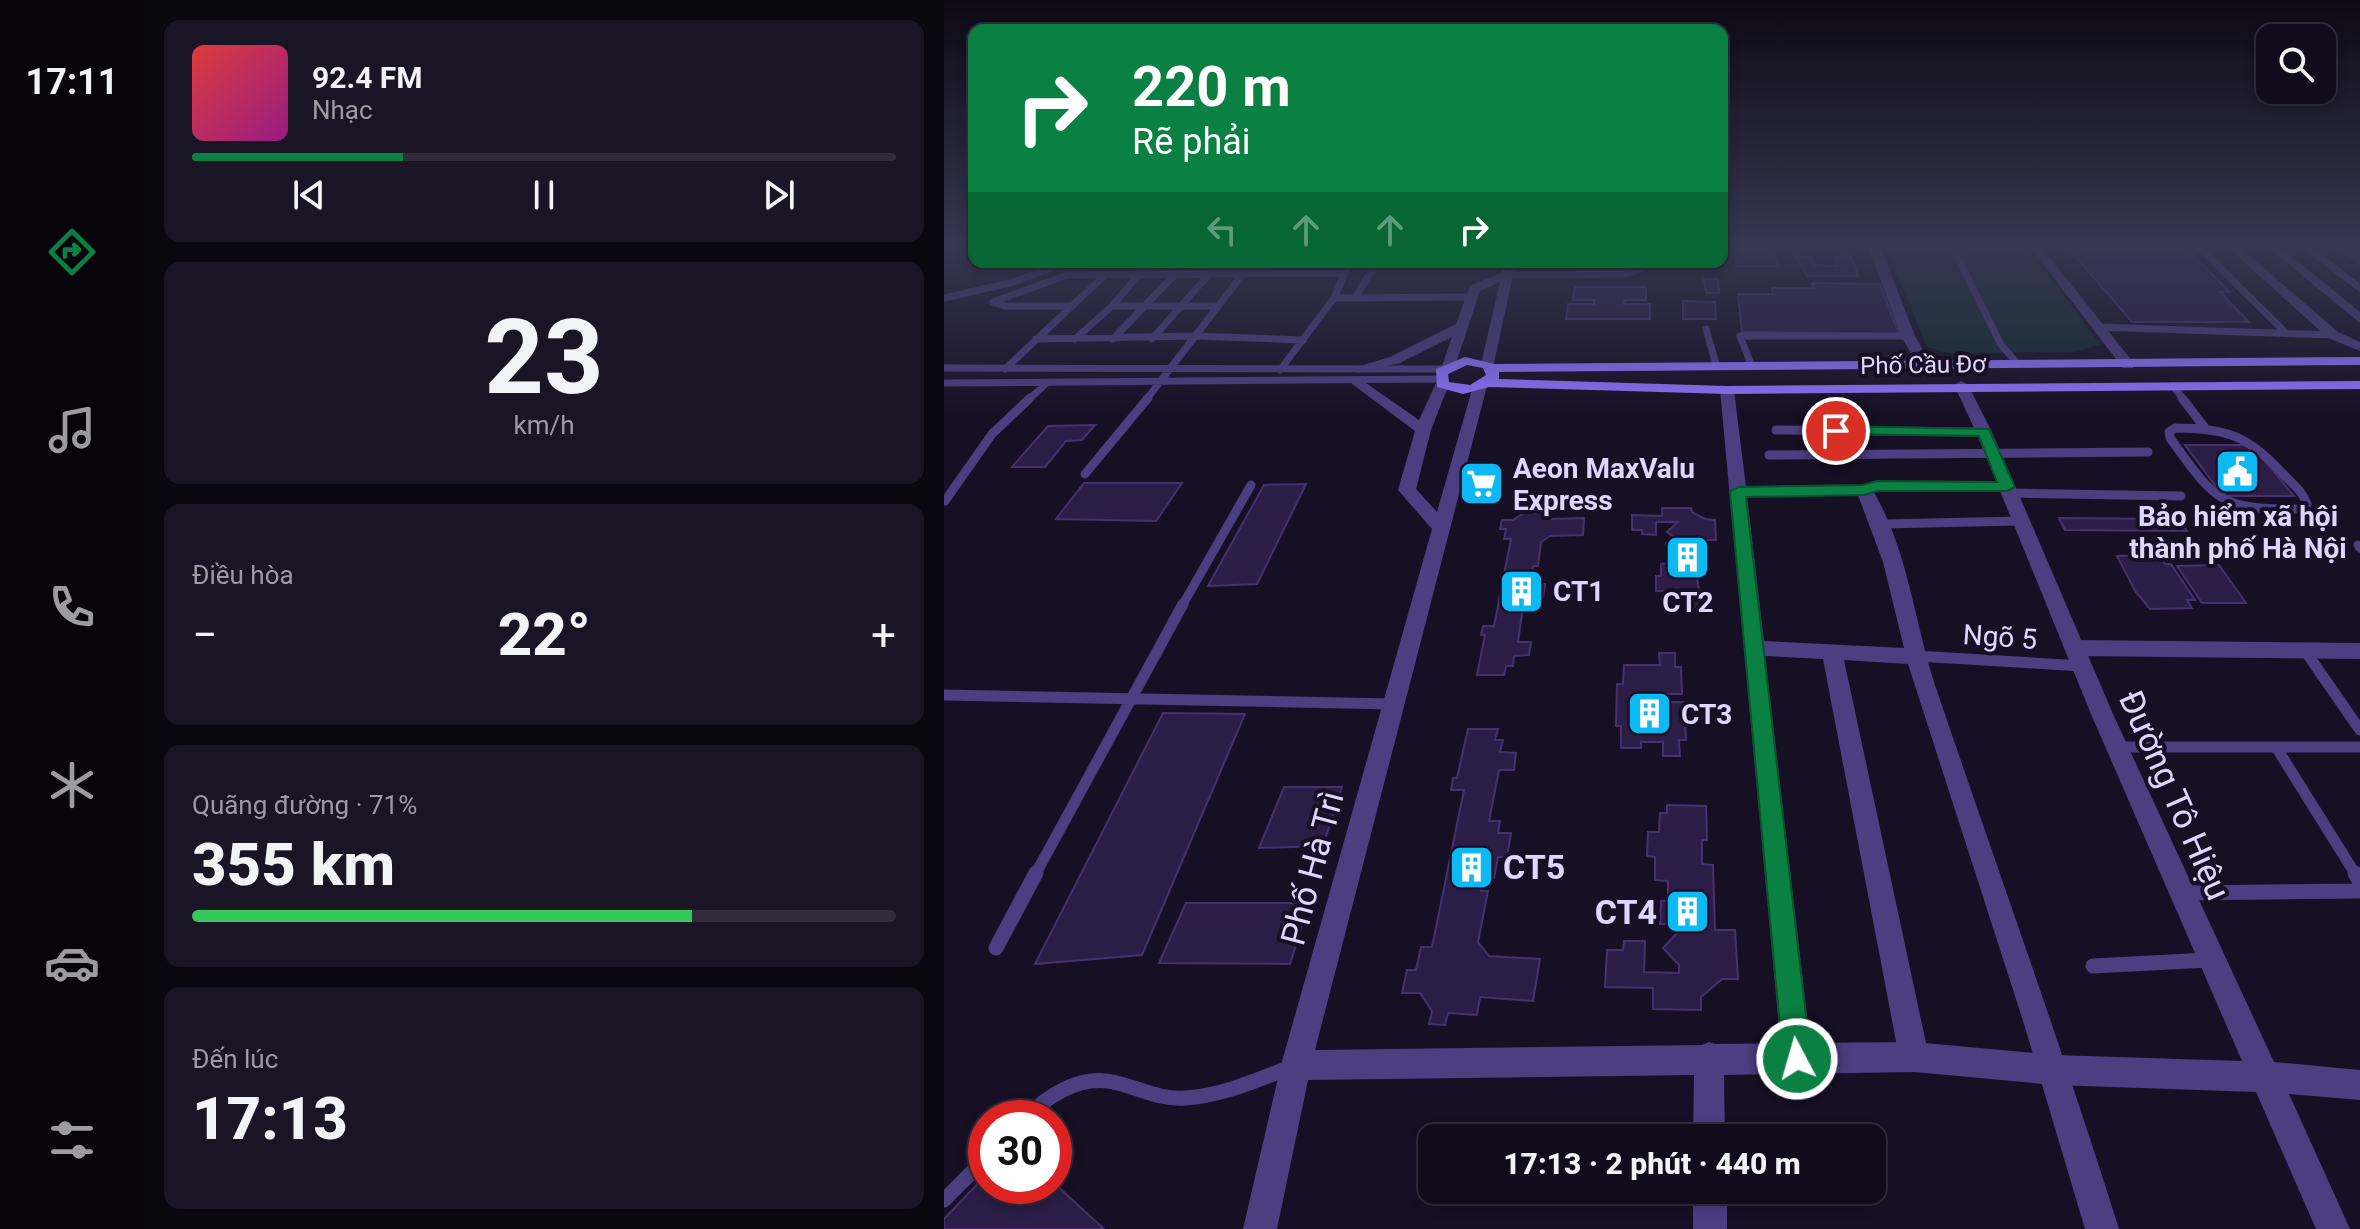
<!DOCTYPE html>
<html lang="vi">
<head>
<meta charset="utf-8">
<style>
	body { margin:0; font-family:Roboto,sans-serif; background:#1a1525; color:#f1f3f6; height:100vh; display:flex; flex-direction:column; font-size:30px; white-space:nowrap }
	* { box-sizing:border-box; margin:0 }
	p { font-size:26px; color:#9c9ba3 }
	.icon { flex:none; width:44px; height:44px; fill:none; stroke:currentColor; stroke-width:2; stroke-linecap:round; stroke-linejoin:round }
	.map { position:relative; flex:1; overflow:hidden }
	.sheet { display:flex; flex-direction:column; gap:20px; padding:20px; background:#09070f; width:800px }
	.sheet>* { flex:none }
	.hud { position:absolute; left:24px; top:24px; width:760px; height:244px; border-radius:16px; box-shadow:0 4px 12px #0003,0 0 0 2px #302c3b; background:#0b8043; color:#fff; overflow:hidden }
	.controls { position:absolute; left:1312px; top:24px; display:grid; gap:16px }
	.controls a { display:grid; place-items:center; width:80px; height:80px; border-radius:16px; background:#110c1c; box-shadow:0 4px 12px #0003,0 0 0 2px #302c3b; font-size:40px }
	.speed { position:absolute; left:24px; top:1100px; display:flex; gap:16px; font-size:40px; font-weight:700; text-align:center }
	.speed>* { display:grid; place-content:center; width:104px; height:104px; border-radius:50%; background:#110c1c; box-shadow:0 4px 12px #0003,0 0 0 2px #302c3b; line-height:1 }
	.speed .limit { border:12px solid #d22; background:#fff; color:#111 }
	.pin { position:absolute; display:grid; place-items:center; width:68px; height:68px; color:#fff; margin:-34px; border:4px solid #fff; border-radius:50%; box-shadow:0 2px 8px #0007 }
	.me { position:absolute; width:88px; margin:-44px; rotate:354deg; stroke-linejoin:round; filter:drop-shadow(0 0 6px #0008) }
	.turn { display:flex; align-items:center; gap:28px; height:168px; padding:0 32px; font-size:36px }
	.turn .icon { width:104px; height:104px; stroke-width:2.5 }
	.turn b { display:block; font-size:56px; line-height:68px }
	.lanes { display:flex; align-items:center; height:76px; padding:0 32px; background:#0003; justify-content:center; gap:40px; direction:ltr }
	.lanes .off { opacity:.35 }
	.big { font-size:60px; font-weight:800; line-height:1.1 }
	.sheet .card { flex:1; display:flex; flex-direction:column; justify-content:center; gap:12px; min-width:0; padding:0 28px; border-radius:16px; background:#1a1525 }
	.sheet .dial { align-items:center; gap:0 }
	.dial b { font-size:104px; line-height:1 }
	.song { display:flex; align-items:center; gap:24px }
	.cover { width:96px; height:96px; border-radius:12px; background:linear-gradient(135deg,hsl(0 70% 55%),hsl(310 70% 35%)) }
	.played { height:8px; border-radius:4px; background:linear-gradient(90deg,#0b8043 30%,#302c3b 30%) }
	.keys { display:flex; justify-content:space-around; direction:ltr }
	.heat { display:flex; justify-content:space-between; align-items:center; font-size:44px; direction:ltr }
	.charge { height:12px; border-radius:6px; background:linear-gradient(90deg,#34c759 71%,#302c3b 0) }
	.trip { position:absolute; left:474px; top:1124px; width:468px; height:80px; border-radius:16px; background:#110c1c; box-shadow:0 4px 12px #0003,0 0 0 2px #302c3b; font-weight:800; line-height:80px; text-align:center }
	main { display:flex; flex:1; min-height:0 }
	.menu { display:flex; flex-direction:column; width:144px; justify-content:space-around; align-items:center; background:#07050b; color:#9c9ba3 }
	.menu .icon { width:56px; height:56px }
	.menu .active { color:#0b8043 }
	.menu b { font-size:36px; color:#f1f3f6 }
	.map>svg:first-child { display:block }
	.green { fill:#132b2f }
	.building { fill:#2b1d45; stroke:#473070; stroke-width:2 }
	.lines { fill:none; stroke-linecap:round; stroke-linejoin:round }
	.service-far3 { stroke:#4b3e81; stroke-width:7 }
	.service-far2 { stroke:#4b3e81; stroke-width:9 }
	.service-far1 { stroke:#4b3e81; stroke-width:11 }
	.service { stroke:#4b3e81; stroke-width:15 }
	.minor { fill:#4b3e81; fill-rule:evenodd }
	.tertiary { fill:#4b3e81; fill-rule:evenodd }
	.secondary { fill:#8a72f8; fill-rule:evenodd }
	.route { fill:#0b8043; stroke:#07532c; stroke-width:2 }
	.labels { text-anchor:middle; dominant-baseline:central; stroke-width:8; stroke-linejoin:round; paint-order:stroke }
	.far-street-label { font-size:24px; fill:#e0d6fd; stroke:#171025 }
	.poi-label { font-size:28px; font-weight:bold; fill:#e0d6fd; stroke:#171025; text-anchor:start }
	.street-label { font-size:28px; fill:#e0d6fd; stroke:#171025 }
	.near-street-label { font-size:34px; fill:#e0d6fd; stroke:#171025 }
	.near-poi-label { font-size:34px; font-weight:bold; fill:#e0d6fd; stroke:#171025; text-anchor:start }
</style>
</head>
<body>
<main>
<nav class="menu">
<b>17:11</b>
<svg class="icon active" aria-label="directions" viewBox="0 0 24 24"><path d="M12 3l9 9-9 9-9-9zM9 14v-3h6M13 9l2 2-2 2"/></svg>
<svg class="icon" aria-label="music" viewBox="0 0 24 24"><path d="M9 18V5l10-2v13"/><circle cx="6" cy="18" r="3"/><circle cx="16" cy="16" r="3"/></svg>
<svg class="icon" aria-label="phone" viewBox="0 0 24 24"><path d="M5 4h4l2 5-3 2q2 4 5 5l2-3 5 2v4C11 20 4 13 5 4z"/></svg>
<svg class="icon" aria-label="climate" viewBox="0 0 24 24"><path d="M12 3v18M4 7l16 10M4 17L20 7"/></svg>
<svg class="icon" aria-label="car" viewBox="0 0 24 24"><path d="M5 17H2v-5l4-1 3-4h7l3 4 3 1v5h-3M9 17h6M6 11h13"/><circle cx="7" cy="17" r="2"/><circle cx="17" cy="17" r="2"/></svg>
<svg class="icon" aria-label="filters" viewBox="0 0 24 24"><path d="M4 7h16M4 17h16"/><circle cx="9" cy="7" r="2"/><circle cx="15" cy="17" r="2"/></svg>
</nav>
<section class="sheet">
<div class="card">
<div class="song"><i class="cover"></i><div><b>92.4 FM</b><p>Nhạc</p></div></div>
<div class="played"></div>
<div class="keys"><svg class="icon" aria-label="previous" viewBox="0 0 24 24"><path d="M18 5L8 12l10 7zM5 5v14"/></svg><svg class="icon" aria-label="pause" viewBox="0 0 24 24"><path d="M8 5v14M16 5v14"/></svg><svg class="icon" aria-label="next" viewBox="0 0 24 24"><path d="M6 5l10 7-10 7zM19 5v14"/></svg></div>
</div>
<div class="card dial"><b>23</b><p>km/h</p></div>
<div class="card"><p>Điều hòa</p>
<div class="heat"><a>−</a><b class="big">22°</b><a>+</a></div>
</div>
<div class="card"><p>Quãng đường · 71%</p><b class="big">355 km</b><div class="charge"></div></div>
<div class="card"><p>Đến lúc</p><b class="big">17:13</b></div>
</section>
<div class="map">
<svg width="1416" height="1229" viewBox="0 0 1416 1229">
	<rect width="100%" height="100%" fill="#171025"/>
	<path class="green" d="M940,243h140l76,101 -24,8 -129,1 -20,-6z"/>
	<path class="building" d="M1120,243h116l50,49h-10l29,30h-117z
		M1389,243h27v21z
		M789,248h40l5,18h-41z
		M851,256l16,1 3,8 23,1 -2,-7 4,-3h12l7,20h-51z
		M597,262h93v3l-93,1z
		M720,262h54l1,5 -44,2 -11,-1z
		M760,279h14l1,14h-13z
		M868,283l68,1 19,50 -157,-2 -4,-38h35l-1,-6h41z
		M631,287h71v13h-22v4h26v15h-84l2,-15h26v-4h-21z
		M739,301l32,1 1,17h-33z
		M151,425l-13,15 -16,1 -21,26h-33l36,-41z
		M1241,445h67l42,51h-71z
		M140,483h98l-26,38 -100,-2z
		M362,484l-49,100 -49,2 56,-101z
		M718,508h29l1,4 13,7 10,1 1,20h-13l1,32h-8l6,36h-32v-5h-6v-12h-8v-15h5v-12l10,-1 -5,-20 14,-1 -13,-10 11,-10h-22v13l-14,-1v-4h-10v-15l30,1z
		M580,509h10v4l17,-1v7l33,-1 -1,17 -33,1 -9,6 -3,24h-5l-1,7h7l-1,11h7l-2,14 -10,1 -1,7h-9l-5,36h13l-2,13 -15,1 -1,10h-7l-2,9h-27l8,-40h-4l2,-9h11l17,-87h-7l2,-10h-6l2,-9h11l11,-7z
		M1115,518l120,1 8,12 -122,-1z
		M1215,555l6,9h6l24,36h-8l5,8 -42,1 -15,-18 -18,-35z
		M1275,565l27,38h-44l-25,-37z
		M715,653h16v14h6l1,27h-18v8h20l2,38h-7l1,16h-17v-14h-22v6h-20v-22h-5l1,-42h6l1,-19h36z
		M219,713l82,1 -103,241 -107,9z
		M524,729h30l-3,11h8l-3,12 16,1 -2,17h-15l-10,51h11l-2,12h13l-4,24h-9l-4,21 -10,-1 -3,14h7l-10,51 11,14 51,3 -7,42 -53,-4 -3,18 -29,-2 -3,12 -16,-1 3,-13 -12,-18h-18l5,-23h9l5,-23h11l32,-157h-13l2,-12h4z
		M340,787h58l-19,59 -64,2z
		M723,805l39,1 1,34h-5v24l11,1 2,65h20l3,49h-16l-21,18v13l-48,-1v-21l-48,-1 2,-37h16l1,-9h21l-1,31 35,1v-8l-16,-17 18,-19v-5h-21l1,-23h7v-20l-13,-1v-23l-8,-1 1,-24h11l1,-19h7z
		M242,903h123l-19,61 -131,-1z
		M42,1175v11h68v-3l50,46h-160v-10z"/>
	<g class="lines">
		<path class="service-far3" d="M1007,243l50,102 17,19
			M1251,243l91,90
			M1357,243l59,45
			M561,275l119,-1 18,-5 2,-7
			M0,298l70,-16 53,-20
			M390,298l138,-1
			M411,298l22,-36
			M128,306h-68l-11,-4 74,-27 278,-2
			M168,306l38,-44
			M1154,327l235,8
			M762,329l10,35
			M92,339l158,-3 109,4
			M131,339l37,-33h105
			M169,339l74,-77
			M208,339l58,-66
			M807,364l-11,-28h168
			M0,368l500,1
			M61,369l101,-95
			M336,370l54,-72 16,-36
			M0,383l495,-4
			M1229,386l11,14
			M84,400l19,-17
			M202,400l106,-138"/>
		<path class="service-far2" d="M1238,398l23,30
			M1231,428c52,0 74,8 109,47 9,9 19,17 23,29l-6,5c-82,0 -84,-6 -131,-71l-1,-6z
			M832,430l208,2
			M825,455l379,-3
			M141,474l63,-76
			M920,490l13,-4 130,1
			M1065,493l172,3
			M1,501l47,-67 38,-36
			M938,524l138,-3
			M1414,545l2,3
			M238,606l69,-121"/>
		<path class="service-far1" d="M1362,652l54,78
			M972,656l166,10
			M0,695l449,9
			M1174,747h242
			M1332,747l80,128
			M91,875l148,-271"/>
		<path class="service" d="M1411,873l5,9
			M1239,893l177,-2
			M52,948l40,-75
			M1149,966l115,-6
			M81,1118c23,-22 55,-43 88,-36 24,5 46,18 72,16 37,-2 72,-18 106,-31
			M0,1200l42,-42"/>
		<path class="minor" d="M1083,243h11l95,119v6h-10z
			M783,386l7,4 12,97 118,-2 6,1c38,60 44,136 66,202 61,180 126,359 183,541h-34l-61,-205 -116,-360 -64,-4 85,397 -4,11 -11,4 -11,-4 -4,-11 -76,-398 -58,-3 47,403 -4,11 -11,4 -11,-4 -4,-11 -62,-669zM914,495l25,67 21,86 -140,-7 -17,-144z
			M1130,640l286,3v16l-286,-3 -7,-3 -3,-5 3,-5z"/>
		<path class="tertiary" d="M923,243h12l36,93 16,28 -2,3h-10l-18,-31z
			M1279,243h12l103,89 22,10v9l-32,-13z
			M1319,243h12l85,69v11z
			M560,262h12l-23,105 -12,-3 19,-82 -20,9 -26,78 -12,-3 10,-29 -52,26 -43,10v-6l33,-10 66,-33 14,-38 32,-14z
			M412,376l63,44 18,-39h10l2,3 -18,46 -15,59 21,23 36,-126 7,-4 7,4 -172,664 387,-5 7,-3 6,2 199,-2 141,13 187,6 -151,-347 -115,-282 -22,-47 7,-4 7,4 24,47 121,282 161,348 86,8v30l-71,-6 61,135h-34l-60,-137 -201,-7 -141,-13 -190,3 1,63h-32l1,-63 -386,5 -31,149h-34l38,-164 151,-536 -34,-39 17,-59 -64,-48v-6z
			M749,1190h34v39h-34z"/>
		<path class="secondary" d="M521,357l30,7 865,-7v8l-861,7v7l228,7 633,-5v8l-633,5 -238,-7 -26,7 -26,-7 -1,-18zM523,365l16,3 3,7 -16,10 -21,-3 -1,-8z"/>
	</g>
	<linearGradient id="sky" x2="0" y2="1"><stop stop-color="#0d0914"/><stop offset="0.59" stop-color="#363751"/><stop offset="1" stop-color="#363751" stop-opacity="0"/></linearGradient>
	<rect width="1416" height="415" fill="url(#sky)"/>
	<path class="route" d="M892,426l153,3 26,58 -8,4h-129l-14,4 -118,2 65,562 -4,10 -10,4 -10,-4 -4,-10 -53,-567 8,-5 125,-2 14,-4 120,1 -18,-46 -148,-2 -2,-3z"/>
	<defs>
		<symbol id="civic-square" viewBox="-11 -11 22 22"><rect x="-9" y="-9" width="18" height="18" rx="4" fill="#0cb9f3" stroke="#171025"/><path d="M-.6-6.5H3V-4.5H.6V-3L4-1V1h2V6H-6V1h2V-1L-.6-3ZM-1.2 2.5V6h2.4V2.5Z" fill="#fff"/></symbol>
		<symbol id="supermarket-square" viewBox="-11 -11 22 22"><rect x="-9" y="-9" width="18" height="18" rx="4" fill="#0cb9f3" stroke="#171025"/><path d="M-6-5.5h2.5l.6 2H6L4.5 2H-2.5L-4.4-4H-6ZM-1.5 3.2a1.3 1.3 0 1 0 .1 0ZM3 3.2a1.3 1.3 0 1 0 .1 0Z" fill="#fff"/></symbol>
		<symbol id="building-square" viewBox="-11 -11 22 22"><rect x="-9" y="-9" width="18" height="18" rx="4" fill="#0cb9f3" stroke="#171025"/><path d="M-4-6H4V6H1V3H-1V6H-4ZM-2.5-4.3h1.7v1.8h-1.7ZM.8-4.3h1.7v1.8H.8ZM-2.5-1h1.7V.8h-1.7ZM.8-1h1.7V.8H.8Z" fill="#fff"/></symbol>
	</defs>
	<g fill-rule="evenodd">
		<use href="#civic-square" x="1268" y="446" width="51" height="51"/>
		<use href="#supermarket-square" x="512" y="458" width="51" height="51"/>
		<use href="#building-square" x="718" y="532" width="51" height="51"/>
		<use href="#building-square" x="552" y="566" width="51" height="51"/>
		<use href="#building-square" x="680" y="688" width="51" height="51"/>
		<use href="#building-square" x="502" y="842" width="51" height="51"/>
		<use href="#building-square" x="718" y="886" width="51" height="51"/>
	</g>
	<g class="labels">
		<g class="far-street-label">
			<text transform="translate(979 365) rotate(-1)">Phố Cầu Đơ</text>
		</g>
		<g class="poi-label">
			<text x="569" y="468">Aeon MaxValu<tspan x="569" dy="32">Express</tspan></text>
			<text x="1294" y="516" text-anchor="middle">Bảo hiểm xã hội<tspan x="1294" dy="32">thành phố Hà Nội</tspan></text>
			<text x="609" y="591">CT1</text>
			<text x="744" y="602" text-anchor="middle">CT2</text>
			<text x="737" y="714">CT3</text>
		</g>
		<g class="street-label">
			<text transform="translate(1056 637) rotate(4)">Ngõ 5</text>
		</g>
		<g class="near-street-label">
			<text transform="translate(1231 795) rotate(66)">Đường Tô Hiệu</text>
			<text transform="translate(368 868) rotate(-75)">Phố Hà Trì</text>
		</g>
		<g class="near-poi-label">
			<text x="559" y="867">CT5</text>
			<text x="713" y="912" text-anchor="end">CT4</text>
		</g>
	</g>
</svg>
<div class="controls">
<a><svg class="icon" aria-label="search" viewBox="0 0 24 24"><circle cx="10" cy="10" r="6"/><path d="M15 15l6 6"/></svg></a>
</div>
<div class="speed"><div class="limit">30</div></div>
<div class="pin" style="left:892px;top:431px;background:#d93025"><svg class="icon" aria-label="arrive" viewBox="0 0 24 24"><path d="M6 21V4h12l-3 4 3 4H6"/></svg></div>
<svg class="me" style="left:853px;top:1059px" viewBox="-20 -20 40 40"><circle r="17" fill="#0b8043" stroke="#fff" stroke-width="3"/><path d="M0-11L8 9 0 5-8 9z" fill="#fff"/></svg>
<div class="trip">17:13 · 2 phút · 440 m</div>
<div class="hud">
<div class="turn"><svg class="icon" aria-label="right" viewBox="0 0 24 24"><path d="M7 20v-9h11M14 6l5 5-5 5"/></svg><div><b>220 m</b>Rẽ phải</div></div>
<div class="lanes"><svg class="icon off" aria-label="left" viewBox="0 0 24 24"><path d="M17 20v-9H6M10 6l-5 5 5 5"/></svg><svg class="icon off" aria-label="ahead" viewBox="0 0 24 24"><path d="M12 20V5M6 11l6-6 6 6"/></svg><svg class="icon off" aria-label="ahead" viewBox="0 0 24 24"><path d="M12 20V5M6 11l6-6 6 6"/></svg><svg class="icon" aria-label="right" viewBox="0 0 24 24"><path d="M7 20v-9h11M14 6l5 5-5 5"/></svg></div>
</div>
</div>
</main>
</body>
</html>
